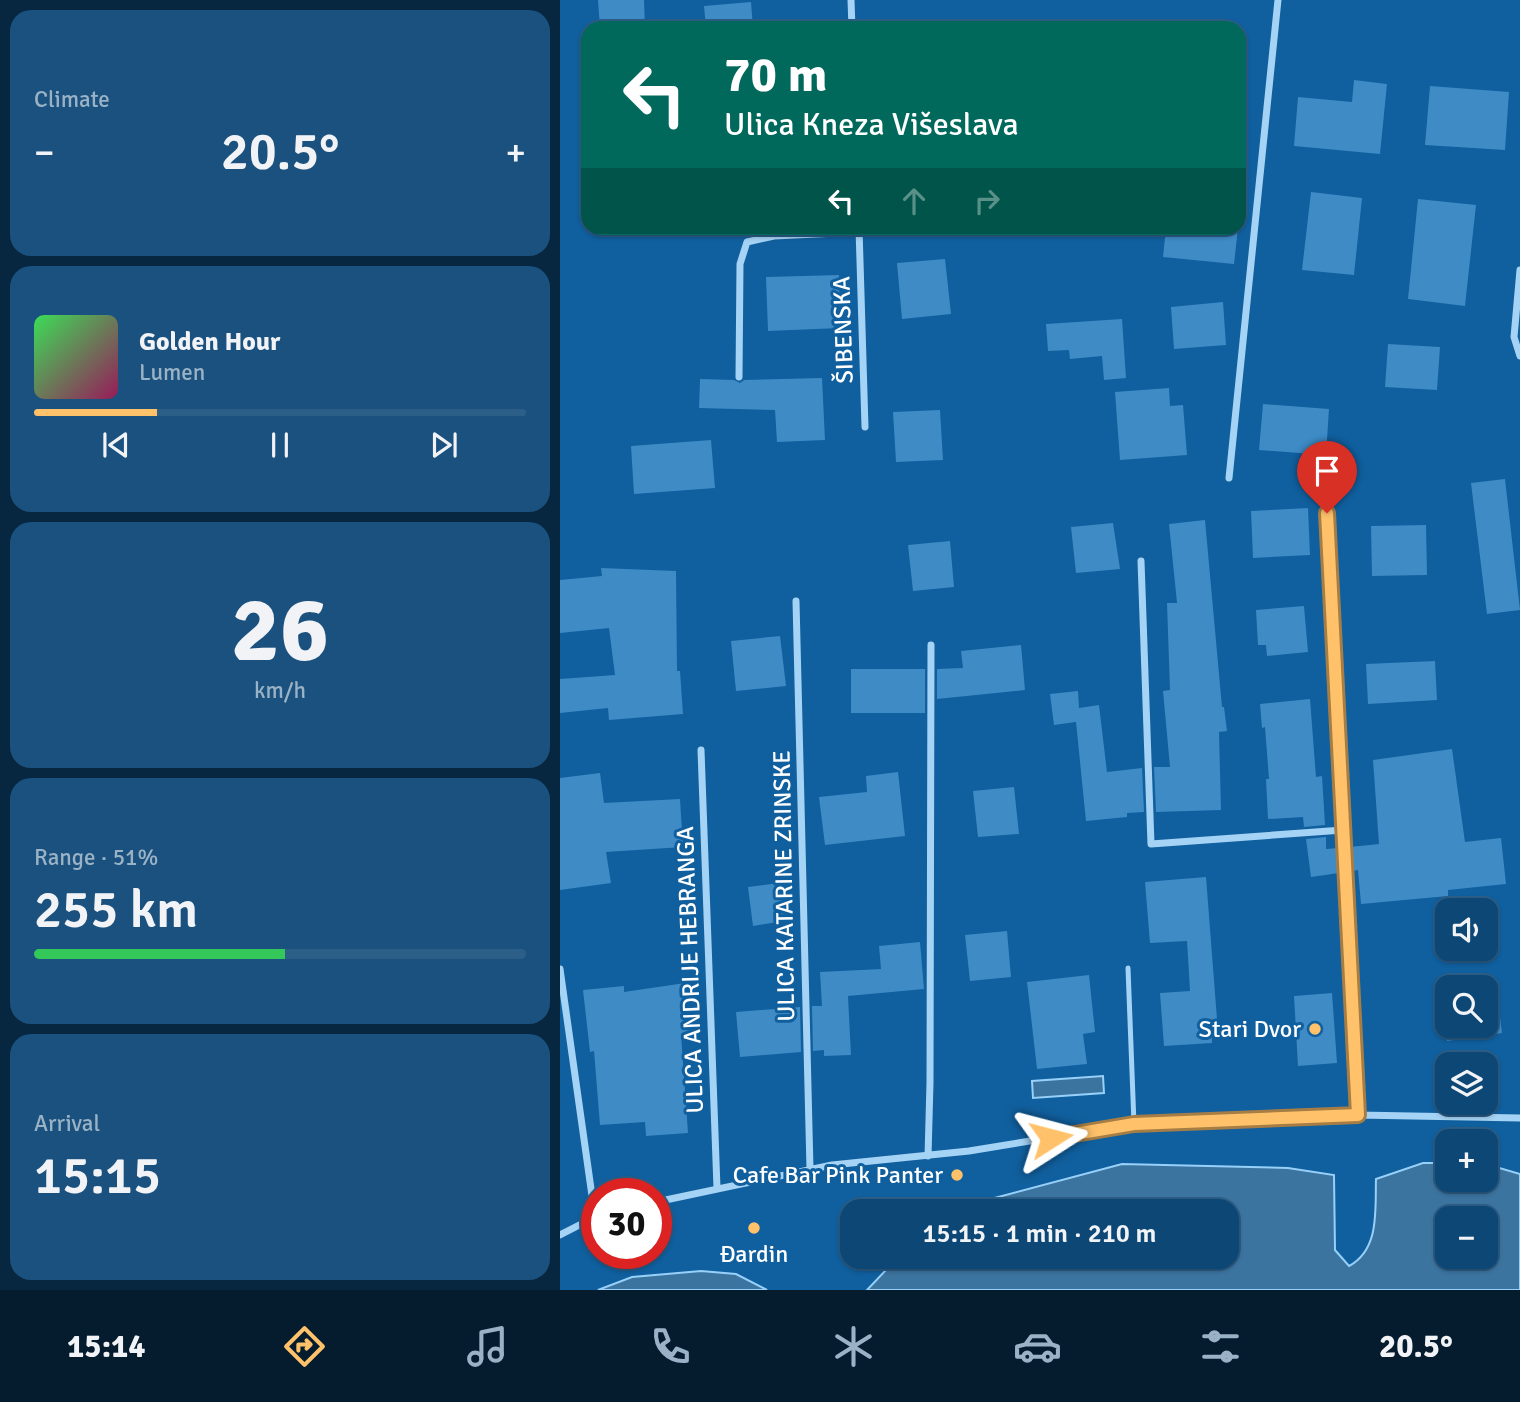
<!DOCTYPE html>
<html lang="en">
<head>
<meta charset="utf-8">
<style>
	body { margin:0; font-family:Signika,sans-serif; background:#1a517e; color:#f1f3f6; height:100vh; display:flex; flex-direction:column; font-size:26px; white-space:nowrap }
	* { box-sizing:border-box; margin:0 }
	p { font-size:23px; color:#9ab2c5 }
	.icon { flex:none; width:38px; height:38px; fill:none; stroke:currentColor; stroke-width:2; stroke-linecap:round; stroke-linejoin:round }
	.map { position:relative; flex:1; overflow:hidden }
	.sheet { display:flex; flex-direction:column; gap:10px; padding:10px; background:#072741; width:560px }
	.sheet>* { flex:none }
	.banner { position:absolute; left:21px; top:21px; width:665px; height:214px; border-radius:21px; box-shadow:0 2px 5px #0004,0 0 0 2px #2c5f88; background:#00695c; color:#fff; overflow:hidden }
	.fabs { position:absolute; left:875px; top:898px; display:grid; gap:14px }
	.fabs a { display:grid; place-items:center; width:63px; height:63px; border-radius:14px; background:#0c4776; box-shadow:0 2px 5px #0004,0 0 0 2px #2c5f88; font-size:35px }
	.speed { position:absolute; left:21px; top:1178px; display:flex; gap:14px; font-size:35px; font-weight:700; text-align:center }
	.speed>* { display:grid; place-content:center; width:91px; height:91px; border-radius:50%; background:#0c4776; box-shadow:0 2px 5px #0004,0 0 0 2px #2c5f88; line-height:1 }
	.speed .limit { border:10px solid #d22; background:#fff; color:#111 }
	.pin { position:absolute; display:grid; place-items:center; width:60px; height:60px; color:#fff; margin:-72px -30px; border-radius:50% 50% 50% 0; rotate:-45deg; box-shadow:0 0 7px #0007 }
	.pin .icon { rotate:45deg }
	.me { position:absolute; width:77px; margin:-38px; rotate:81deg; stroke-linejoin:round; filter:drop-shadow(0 0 5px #0008) }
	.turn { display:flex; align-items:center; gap:24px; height:147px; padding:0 28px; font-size:32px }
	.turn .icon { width:91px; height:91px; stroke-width:2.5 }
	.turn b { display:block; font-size:49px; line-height:60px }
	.lanes { display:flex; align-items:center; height:66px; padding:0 28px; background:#0003; justify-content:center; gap:35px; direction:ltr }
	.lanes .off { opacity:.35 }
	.big { font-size:52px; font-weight:600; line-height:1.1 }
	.sheet .card { flex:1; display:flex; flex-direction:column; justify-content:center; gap:10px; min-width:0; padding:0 24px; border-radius:21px; background:#1a517e }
	.sheet .dial { align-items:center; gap:0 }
	.dial b { font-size:91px; line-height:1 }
	.song { display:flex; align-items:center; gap:21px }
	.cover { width:84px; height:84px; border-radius:10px; background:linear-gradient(135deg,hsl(130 70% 55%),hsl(330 70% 35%)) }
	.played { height:7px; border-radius:4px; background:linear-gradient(90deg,#ffc26a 25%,#2c5f88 25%) }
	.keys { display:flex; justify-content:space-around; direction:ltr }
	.heat { display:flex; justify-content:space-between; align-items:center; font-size:38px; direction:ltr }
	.charge { height:10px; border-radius:5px; background:linear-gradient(90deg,#34c759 51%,#2c5f88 0) }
	.trip { position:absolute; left:280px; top:1199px; width:399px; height:70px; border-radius:21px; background:#0c4776; box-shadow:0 2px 5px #0004,0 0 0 2px #2c5f88; font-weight:600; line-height:70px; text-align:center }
	.tabs { display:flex; height:112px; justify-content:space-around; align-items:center; background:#051c2f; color:#9ab2c5 }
	.tabs .icon { width:49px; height:49px }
	.tabs .active { color:#ffc26a }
	.tabs b { font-size:32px; color:#f1f3f6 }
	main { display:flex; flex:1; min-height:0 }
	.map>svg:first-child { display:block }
	.water { fill:#3c74a0; stroke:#97d0f9; stroke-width:2; fill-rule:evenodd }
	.building { fill:#3e8bc6 }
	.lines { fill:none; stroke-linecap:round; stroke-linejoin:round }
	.lane { stroke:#a5d3f5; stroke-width:5 }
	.street { stroke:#a5d3f5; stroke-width:7 }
	.route-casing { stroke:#a67e45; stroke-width:18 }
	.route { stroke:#ffc26a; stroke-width:12 }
	.poi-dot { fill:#ffc26a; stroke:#105f9e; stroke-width:2.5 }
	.labels { text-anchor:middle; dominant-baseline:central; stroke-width:6; stroke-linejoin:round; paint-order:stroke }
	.street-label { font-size:24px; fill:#fff; stroke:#105f9e }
	.poi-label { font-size:24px; fill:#fff; stroke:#105f9e; text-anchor:end }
</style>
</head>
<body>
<main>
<section class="sheet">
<div class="card"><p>Climate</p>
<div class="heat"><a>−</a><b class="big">20.5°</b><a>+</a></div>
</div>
<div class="card">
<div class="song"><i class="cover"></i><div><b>Golden Hour</b><p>Lumen</p></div></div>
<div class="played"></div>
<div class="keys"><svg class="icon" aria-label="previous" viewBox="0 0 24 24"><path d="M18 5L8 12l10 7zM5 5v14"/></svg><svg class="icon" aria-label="pause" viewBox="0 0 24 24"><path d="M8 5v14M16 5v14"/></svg><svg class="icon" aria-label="next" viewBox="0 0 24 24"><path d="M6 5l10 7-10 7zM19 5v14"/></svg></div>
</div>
<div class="card dial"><b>26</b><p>km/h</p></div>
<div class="card"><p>Range · 51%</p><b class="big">255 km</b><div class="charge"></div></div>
<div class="card"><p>Arrival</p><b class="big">15:15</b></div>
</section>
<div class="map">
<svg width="960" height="1290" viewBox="0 0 960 1290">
	<rect width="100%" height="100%" fill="#105f9e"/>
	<path class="water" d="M543,1076l1,17 -71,5 -1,-17z
		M863,1163h24v17h39v-16l34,10v116h-653l18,-19 21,-14 321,-1v-45h-256l16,-11 135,-36 166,4 46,7 1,75 14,16c31,-17 26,-56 27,-87zM887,1218h39v38h-39z
		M141,1271l35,3 31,16h-169l34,-13z"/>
	<path class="building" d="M38,0h46l1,28h-45z
		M191,2l2,26h-47l-2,-22z
		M794,80l33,4 -7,70 -86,-8 4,-49 54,5z
		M870,86l79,6 -4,58 -80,-5z
		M751,192l51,6 -8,77 -52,-5z
		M858,199l58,6 -11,101 -57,-7z
		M606,228h72l-4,36 -71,-7z
		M385,259l6,55 -49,5 -5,-56z
		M279,275l1,53 -72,3 -2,-54z
		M663,302l3,43 -52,4 -3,-42z
		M562,319l4,59 -22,2 -2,-24 -32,3 -1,-9 -21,1 -2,-27z
		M828,344l52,3 -3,43 -52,-3z
		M262,378l3,62 -48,2 -2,-32 -76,-2 1,-29 34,1 6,3 4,-3z
		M609,388l1,18 13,-1 4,50 -67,5 -5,-68z
		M703,404l66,5 -3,46 -67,-5z
		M380,410l3,50 -47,2 -3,-50z
		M151,440l4,48 -81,6 -3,-48z
		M945,479l15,131 -33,4 -16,-131z
		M748,508l2,47 -57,3 -2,-47z
		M645,520l17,187h2l3,24 -8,1 2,78 -65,2 -2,-45h16l-7,-76 7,-1 -3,-87h10l-8,-79z
		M553,523l7,46 -44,4 -5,-46z
		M866,525l1,50 -55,1 -1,-50z
		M390,541l4,46 -41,4 -5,-46z
		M41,568l75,3 1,100h3l3,43 -74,6 -1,-12 -48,5v-34l55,-4 -6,-47 -49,5v-53l42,-4z
		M744,606l4,46 -41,4 -1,-11h-8l-2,-35z
		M220,636l6,50 -50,5 -5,-50z
		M461,645l4,45 -88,9v-30l26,-1 -2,-17z
		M875,661l2,39 -69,4 -2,-40z
		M291,669h74v44h-74z
		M518,691l1,17 20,-3 8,67 35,-4 2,44 -17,1v4l-41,4 -10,-99 -22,3 -4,-31z
		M750,699l6,78 6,-1 3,49 -21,2 -1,-10 -35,2 -2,-40h3l-4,-52 -3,1 -2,-24z
		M892,749l13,93 36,-4 5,46 -58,6v6l-87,8 -3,-34 -6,1 -2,-24 29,-3 -6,-84z
		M338,772l7,64 -80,9 -6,-48 48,-5 -1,-16z
		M40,773l4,30 76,-4 3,48 -77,5 5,31 -51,7v-112z
		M454,787l5,47 -41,3 -5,-46z
		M766,837v12l12,-1 1,25 -28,4 -5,-38z
		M646,877l11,142 -6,1 1,23 -48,3 -4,-53 30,-2 -3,-50 -37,2 -5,-61z
		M226,882l5,38 -38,6 -5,-39z
		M447,931l4,46 -41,4 -5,-46z
		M360,942l4,47 -76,7 3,59 -27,1v-6l-11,1 -1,-45h10l-2,-34 61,-3 -2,-23z
		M529,975l6,57 -12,2 4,30 -50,5 -10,-87z
		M125,983l7,49 -11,2 7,99 -42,3 -1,-14 -45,3 -6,-74 -4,1 -7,-62 41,-4v6z
		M936,983l6,50 -55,8 -7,-51 7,-1v37h39v-39h-22z
		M772,993l5,70 -39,3 -4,-70z
		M240,1007l1,45 -61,5 -4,-45z"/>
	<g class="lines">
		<path class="lane" d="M568,968l6,156"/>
		<path class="street" d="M291,0l1,28
			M299,228l6,199
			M960,270l-6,67 6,19
			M179,377l1,-113 7,-22 27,-6 85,-4
			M669,478l49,-478
			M767,513l31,602
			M581,561l10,283 192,-14
			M236,601l14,568
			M141,750l16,438
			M0,969l35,248
			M368,1156l2,-73 1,-438
			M96,1202l176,-37 137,-14 165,-27 224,-9 162,3
			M0,1235l37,-19"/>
	</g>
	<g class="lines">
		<defs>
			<path id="route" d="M491,1138l83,-14 224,-9 -31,-602"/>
		</defs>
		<use href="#route" class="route-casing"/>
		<use href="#route" class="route"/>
	</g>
	<g class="poi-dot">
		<circle cx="755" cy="1029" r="7"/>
		<circle cx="397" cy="1175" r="7"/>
		<circle cx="194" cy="1228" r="7"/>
	</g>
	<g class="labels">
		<g class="street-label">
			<text transform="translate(283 330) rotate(-92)">ŠIBENSKA</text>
			<text transform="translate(224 886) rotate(-91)">ULICA KATARINE ZRINSKE</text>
			<text transform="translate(130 970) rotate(-92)">ULICA ANDRIJE HEBRANGA</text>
		</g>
		<g class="poi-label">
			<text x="741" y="1029">Stari Dvor</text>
			<text x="383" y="1175">Cafe Bar Pink Panter</text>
			<text x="194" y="1254" text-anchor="middle">Đardin</text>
		</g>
	</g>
</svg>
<div class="fabs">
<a><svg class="icon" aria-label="sound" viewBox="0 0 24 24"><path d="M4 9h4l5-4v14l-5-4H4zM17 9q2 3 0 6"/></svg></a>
<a><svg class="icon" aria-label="search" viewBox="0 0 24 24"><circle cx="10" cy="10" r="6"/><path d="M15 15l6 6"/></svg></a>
<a><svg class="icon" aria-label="layers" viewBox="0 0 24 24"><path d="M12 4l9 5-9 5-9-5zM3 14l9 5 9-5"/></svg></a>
<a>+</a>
<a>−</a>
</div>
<div class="speed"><div class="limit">30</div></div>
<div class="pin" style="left:767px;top:513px;background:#d93025"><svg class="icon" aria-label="arrive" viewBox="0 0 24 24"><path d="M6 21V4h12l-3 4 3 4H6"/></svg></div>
<svg class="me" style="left:491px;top:1138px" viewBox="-20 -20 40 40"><path d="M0-17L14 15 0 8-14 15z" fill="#ffc26a" stroke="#fff" stroke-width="4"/></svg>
<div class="trip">15:15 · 1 min · 210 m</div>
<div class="banner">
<div class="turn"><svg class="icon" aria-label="left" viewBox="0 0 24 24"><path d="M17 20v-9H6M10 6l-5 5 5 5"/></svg><div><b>70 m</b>Ulica Kneza Višeslava</div></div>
<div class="lanes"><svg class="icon" aria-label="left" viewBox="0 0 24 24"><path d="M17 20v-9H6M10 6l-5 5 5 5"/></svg><svg class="icon off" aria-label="ahead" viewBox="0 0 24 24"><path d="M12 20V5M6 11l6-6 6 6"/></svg><svg class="icon off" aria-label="right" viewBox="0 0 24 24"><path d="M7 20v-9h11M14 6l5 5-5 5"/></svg></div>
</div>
</div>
</main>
<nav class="tabs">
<b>15:14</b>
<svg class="icon active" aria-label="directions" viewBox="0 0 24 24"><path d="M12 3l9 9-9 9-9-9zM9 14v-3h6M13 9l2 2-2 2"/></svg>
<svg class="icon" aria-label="music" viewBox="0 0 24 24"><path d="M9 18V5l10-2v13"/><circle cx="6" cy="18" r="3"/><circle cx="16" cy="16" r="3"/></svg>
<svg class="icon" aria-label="phone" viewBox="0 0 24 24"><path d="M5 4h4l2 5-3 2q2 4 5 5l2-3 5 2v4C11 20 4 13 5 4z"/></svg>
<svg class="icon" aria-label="climate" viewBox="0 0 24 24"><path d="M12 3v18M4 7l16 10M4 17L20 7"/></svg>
<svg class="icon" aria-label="car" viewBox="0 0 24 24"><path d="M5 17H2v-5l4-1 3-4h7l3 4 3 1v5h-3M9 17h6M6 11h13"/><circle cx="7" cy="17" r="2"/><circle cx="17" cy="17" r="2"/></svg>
<svg class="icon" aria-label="filters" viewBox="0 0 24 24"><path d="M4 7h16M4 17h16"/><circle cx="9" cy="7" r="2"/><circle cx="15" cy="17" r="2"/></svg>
<b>20.5°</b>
</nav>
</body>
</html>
